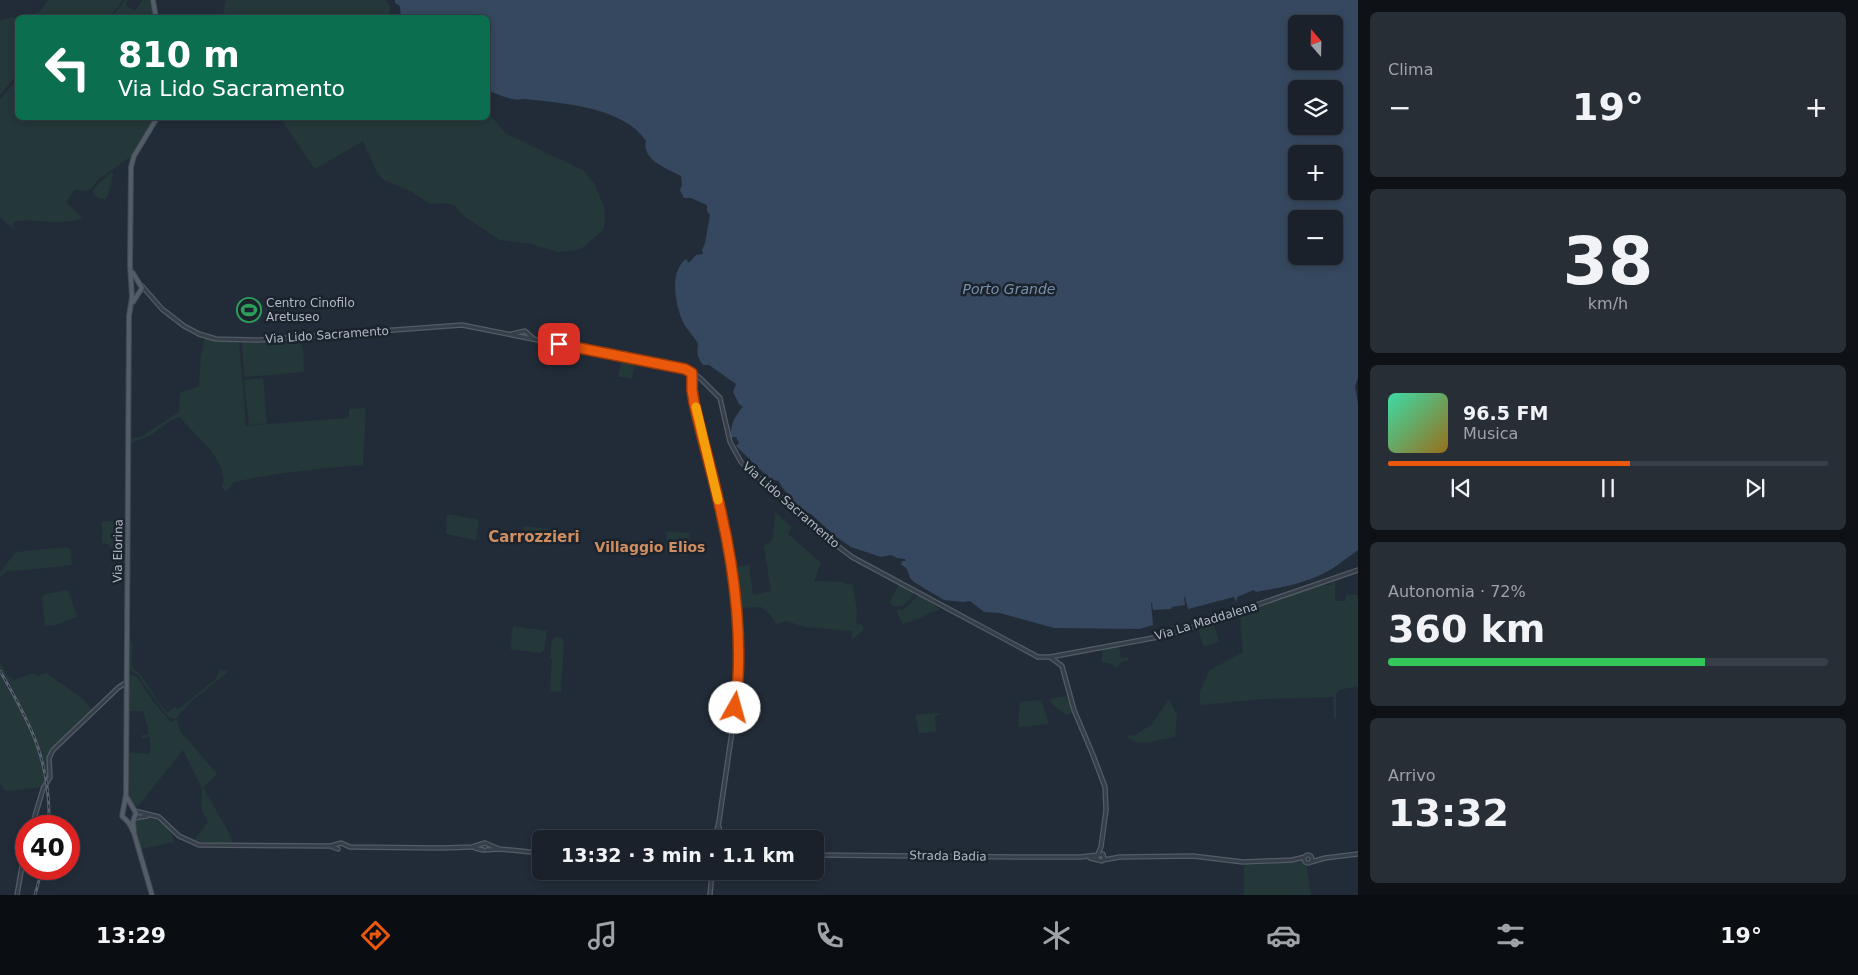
<!DOCTYPE html>
<html lang="it">
<head>
<meta charset="utf-8">
<style>
	body { margin:0; font-family:"DejaVu Sans",sans-serif; background:#272e36; color:#f1f3f6; height:100vh; display:flex; flex-direction:column; font-size:19px; white-space:nowrap }
	* { box-sizing:border-box; margin:0 }
	p { font-size:16px; color:#9fa3a8 }
	.icon { flex:none; width:28px; height:28px; fill:none; stroke:currentColor; stroke-width:2; stroke-linecap:round; stroke-linejoin:round }
	.map { position:relative; flex:1; overflow:hidden }
	.drawer { display:flex; flex-direction:column; gap:12px; padding:12px; background:#0e1217; width:500px }
	.drawer>* { flex:none }
	.top-card { position:absolute; left:15px; top:15px; width:475px; height:105px; border-radius:8px; box-shadow:0 2px 8px #0003,0 0 0 1px #383e47; background:#0b6e4f; color:#fff; overflow:hidden }
	.needle { width:32px; rotate:340deg }
	.controls { position:absolute; left:1288px; top:15px; display:grid; gap:10px }
	.controls a { display:grid; place-items:center; width:55px; height:55px; border-radius:8px; background:#1a212a; box-shadow:0 2px 8px #0003,0 0 0 1px #383e47; font-size:25px }
	.speed { position:absolute; left:15px; top:815px; display:flex; gap:10px; font-size:25px; font-weight:700; text-align:center }
	.speed>* { display:grid; place-content:center; width:65px; height:65px; border-radius:50%; background:#1a212a; box-shadow:0 2px 8px #0003,0 0 0 1px #383e47; line-height:1 }
	.speed .limit { border:8px solid #d22; background:#fff; color:#111 }
	.pin { position:absolute; display:grid; place-items:center; width:42px; height:42px; color:#fff; margin:-21px; border-radius:10px; box-shadow:0 2px 8px #0006 }
	.me { position:absolute; width:55px; margin:-28px; rotate:7deg; stroke-linejoin:round; filter:drop-shadow(0 0 4px #0008) }
	.turn { display:flex; align-items:center; gap:18px; height:105px; padding:0 20px; font-size:22px }
	.turn .icon { width:65px; height:65px; stroke-width:2.5 }
	.turn b { display:block; font-size:35px; line-height:42px }
	.big { font-size:38px; font-weight:600; line-height:1.1 }
	.drawer .tile { flex:1; display:flex; flex-direction:column; justify-content:center; gap:8px; min-width:0; padding:0 18px; border-radius:8px; background:#272e36 }
	.drawer .dial { align-items:center; gap:0 }
	.dial b { font-size:65px; line-height:1 }
	.song { display:flex; align-items:center; gap:15px }
	.cover { width:60px; height:60px; border-radius:8px; background:linear-gradient(135deg,hsl(160 70% 55%),hsl(40 70% 35%)) }
	.played { height:5px; border-radius:2px; background:linear-gradient(90deg,#ea580c 55%,#383e47 55%) }
	.keys { display:flex; justify-content:space-around; direction:ltr }
	.heat { display:flex; justify-content:space-between; align-items:center; font-size:28px; direction:ltr }
	.charge { height:8px; border-radius:4px; background:linear-gradient(90deg,#34c759 72%,#383e47 0) }
	.trip { position:absolute; left:532px; top:830px; width:292px; height:50px; border-radius:8px; background:#1a212a; box-shadow:0 2px 8px #0003,0 0 0 1px #383e47; font-weight:600; line-height:50px; text-align:center }
	.tabs { display:flex; height:80px; justify-content:space-around; align-items:center; background:#0a0d11; color:#9fa3a8 }
	.tabs .icon { width:35px; height:35px }
	.tabs .active { color:#ea580c }
	.tabs b { font-size:22px; color:#f1f3f6 }
	main { display:flex; flex:1; min-height:0 }
	.map>svg:first-child { display:block }
	.green { fill:#243839 }
	.water { fill:#36485f; fill-rule:evenodd }
	.lines { fill:none; stroke-linecap:round; stroke-linejoin:round }
	.tertiary-casing { stroke:#535c66; stroke-width:5.5 }
	.primary-casing { stroke:#3f4752; stroke-width:6 }
	.tertiary { stroke:#353e49; stroke-width:3 }
	.primary { stroke:#535d69; stroke-width:4 }
	.rail-casing { stroke:#576270; stroke-width:3 }
	.rail { stroke:#1b232d; stroke-width:1; stroke-dasharray:4; stroke-linecap:butt }
	.route-casing { stroke:#983908; stroke-width:12 }
	.route { stroke:#ea580c; stroke-width:9 }
	.slow { stroke:#f59e0b; stroke-width:9 }
	.labels { text-anchor:middle; dominant-baseline:central; stroke-width:5; stroke-linejoin:round; paint-order:stroke }
	.poi-label { font-size:12px; fill:#b0b9c5; stroke:#1b232d; text-anchor:start }
	.street-label { font-size:12px; fill:#b0b9c5; stroke:#1b232d }
	.water-label { font-size:14px; font-style:italic; fill:#7990ac; stroke:#1b232d }
	.neighbourhood-label { font-size:14px; font-weight:bold; fill:#d08d60; stroke:#1b232d }
	.quarter-label { font-size:15px; font-weight:bold; fill:#d08d60; stroke:#1b232d }
</style>
</head>
<body>
<main>
<div class="map">
<svg width="1358" height="895" viewBox="0 0 1358 895">
	<rect width="100%" height="100%" fill="#222c38"/>
	<path class="green" d="M49,0h74l-14,17h-15l-4,-3 -2,4h-70l-1,57 -17,20v-75l38,-7z
		M125,0h3l-3,5 10,6 8,-11h8l2,16 -11,1h-30z
		M226,0h159c8,7 5,9 3,18l-165,-1z
		M17,79l1,39h137l-25,39 -31,22 -9,11h-16l-8,12 16,16c-22,9 -46,-1 -69,4l1,8 -14,-13v-117z
		M488,112l17,21 79,38 11,14 9,22 1,14 -2,9 -18,16 -8,4 -19,2 -27,-8 -31,-4 -36,-24 -10,-11 -7,-2 -17,1 -18,-12 -30,-13 -5,-7 -14,-31 -48,28 -35,-51h208z
		M112,172l1,3 -5,20 -3,4h-5l-6,-4 -1,-4 6,-8z
		M205,337l19,4h15l7,85 102,-8 1,-2v-7l17,-1 -3,57c-44,3 -86,8 -129,17l-7,9h-3l-2,-6 2,-3c-1,-6 -2,-13 -5,-19 -7,-15 -28,-32 -39,-46 -13,3 -20,13 -31,19 -6,3 -14,4 -18,9v-7l10,-1 38,-25 1,-19 19,-7 2,-29z
		M296,338c10,6 7,24 8,34l-60,5 -2,-36 16,1z
		M622,358l13,2 -3,19 -6,-2h-8z
		M263,378l4,45 -18,2 -5,-45z
		M775,512l17,15 -4,7 33,29 -7,18 30,1 1,2h7l1,2 4,25 -1,13 6,1 2,4 -12,11v-9l-47,-4 -19,-6 -10,3 -6,-10 -9,-7 -24,1 -4,-40 16,-3 4,30 18,-4 -7,-45 7,-5 2,-5z
		M447,514l32,6 -3,20 -30,-6z
		M126,519v33h-11l-7,-8 -6,-1v-21z
		M524,526l32,4 -2,15 -32,-8z
		M667,531l23,2 -2,23 -22,-2z
		M67,547l3,2 2,16 -58,6 -6,-1 -8,7v-5l16,-20z
		M1333,580h2v21h11v-7l12,1v91l-19,4 -3,4v24h-2l-1,-21 -72,2 -61,6v-14l10,-21 33,-18 -3,-40 76,-26 15,-1z
		M899,584l15,8c-4,11 -15,19 -25,11z
		M68,590l9,27 -21,8 -11,1 -3,-28 3,-4z
		M919,595l21,14 -32,14h-4l-1,2 -7,-15h7z
		M1213,622l6,19 -15,6 -7,-20z
		M513,626l34,5 -3,19 -4,3 -30,-4z
		M555,637l7,1 2,4 -3,50 -11,-1 2,-32h-2l2,-19z
		M130,639c5,10 -1,18 3,29 15,12 21,32 35,45l6,-6 4,2 37,-29 5,-11 8,3 -35,28 -17,18 4,13 37,43 -14,13 26,46 3,8 -2,3 -24,-1 -12,-3 14,-18 -6,-11v-23l-19,-38 -45,56 -6,-1 -4,-18v-35l22,2v-17l-8,1v-3h6v-7l-5,-17h-13l-1,14v-51l8,3 15,23 19,23 5,-4 -6,-1 -5,-5 -27,-38 -9,-6z
		M1119,646l2,12 7,-1v3l-7,2 -4,7 -5,-5 -10,-2v-13z
		M0,662l8,14 6,4 19,-7 5,3 8,-3 37,26 9,11 -41,38 -4,13 -2,1h2l1,17c-8,-41 -28,-75 -48,-111z
		M0,675c12,21 55,89 42,112l-35,4 -4,-2 -3,-6z
		M1068,696l5,16 -7,3 -12,-9 -6,-7z
		M1169,699l8,16 -2,22c-15,1 -36,13 -48,-1l9,-1 16,-11z
		M1041,700l8,24 -31,3 2,-25z
		M939,713v2l-4,1 1,16 -17,1 -4,-18z
		M149,818c13,3 22,10 25,24l-33,7 -5,-18 -1,-10 2,-2z
		M1301,862l6,5 4,28h-67v-28l2,-2z"/>
	<path class="water" d="M395,0h963v378l-3,8 3,18v146c-13,9 -25,20 -40,26 -20,9 -41,12 -62,16l-2,-2 -17,7 -1,5 -2,-5 -46,12 -3,-12h-1l1,8 -13,2 -1,2 -18,1 -1,-7h-1l2,22 -14,4 -85,-1 -54,-15 -16,-1 -14,-11 -7,1 -19,-2 -30,-18 -4,-4 -3,-9 -6,-5 1,-3h4l-1,-2 -8,-1 -6,-3 -10,2 -30,-10 -16,-11 -24,-22c-8,-2 -29,-24 -32,-33l-9,-2 -34,-33 3,-3 -3,-6h-5c-1,-11 4,-22 12,-30l-4,-3 -6,-12 3,-8 -27,-19h-6c-6,-8 -6,-11 -5,-21 -4,-8 -11,-14 -15,-22 -8,-18 -14,-50 3,-63l3,4 7,-8 7,-1 -1,-4 3,-7 5,-28 -3,-4v-6l-16,-7h-7l-4,-8 2,-5 -1,-9c-13,-7 -40,-16 -35,-35 -22,-34 -84,-38 -121,-42 -16,2 -23,-4 -37,-8v-73l-87,-1 -1,-11 -5,-3zM1296,24h38v37h-38zM1296,89h38v37h-38zM1296,154h38v37h-38zM1296,219h38v37h-38z"/>
	<g class="lines">
		<defs>
			<path id="tertiary" d="M142,286l20,23 22,17 15,8 17,5 43,1 203,-15 227,45 11,8 20,20 10,44 11,20 90,79 21,16 186,100h12l119,-22 189,-65
				M512,334l13,-3 9,8
				M685,369l4,8 37,158 12,98 1,32 -1,25 -19,131 -4,18
				M692,386l1,-13
				M1050,657l12,9 12,44 19,45 12,32 1,23 -5,37 -3,7
				M135,811l24,6 20,19 20,9 131,1 8,3
				M134,818l13,-2
				M32,826l11,-37 7,-12 -1,-19 4,-8 66,-63 7,-4
				M719,826l1,13
				M331,846l10,-3 9,4 91,1 31,-1 13,-4 14,6
				M475,848l8,2
				M486,850l13,-1 42,4
				M816,855l208,2h56l18,-2
				M1304 859a4 4 0 1 1 8 0a4 4 0 1 1-8 0Z
				M1090,858l12,3 2,-2 -1,-5 -5,1 -1,3 1,2
				M1103,860l17,-3 73,-1 50,6 49,-2 13,-3
				M1311,862l14,-4 33,-4
				M713,879l2,-8
				M17,895l9,-52
				M710,895l2,-24"/>
			<path id="primary" d="M153,0l3,18
				M133,273l9,15 -9,14
				M126,796l10,17 -3,9 1,9
				M152,895l-18,-62 -5,-10 -7,-7 4,-21 3,-479 3,-19 -2,-32 1,-98 3,-11 23,-38"/>
		</defs>
		<use href="#tertiary" class="tertiary-casing"/>
		<use href="#primary" class="primary-casing"/>
		<use href="#tertiary" class="tertiary"/>
		<use href="#primary" class="primary"/>
		<defs>
			<path id="rail" d="M0,671c31,53 51,91 49,155
				M35,895l7,-26"/>
		</defs>
		<use href="#rail" class="rail-casing"/>
		<use href="#rail" class="rail"/>
	</g>
	<g class="lines">
		<defs>
			<path id="route" d="M559,344l126,25 7,4v17l2,12c8,37 19,73 27,110 14,61 23,135 14,196"/>
		</defs>
		<use href="#route" class="route-casing"/>
		<use href="#route" class="route"/>
		<path class="slow" d="M696,407l22,93"/>
	</g>
	<defs>
		<symbol id="stadium-ring" viewBox="-11 -11 22 22"><circle r="9.5" fill="#1b232d" stroke="#2e9e5b" stroke-width="1.5"/><path d="M0-5a6.5 5 0 1 0 0 10a6.5 5 0 1 0 0-10ZM-3.5-1.8h7v3.6h-7Z" fill="#2e9e5b"/></symbol>
	</defs>
	<g fill-rule="evenodd">
		<use href="#stadium-ring" x="235" y="296" width="28" height="28"/>
	</g>
	<g class="labels">
		<g class="poi-label">
			<text x="266" y="303">Centro Cinofilo<tspan x="266" dy="14">Aretuseo</tspan></text>
		</g>
		<g class="street-label">
			<text transform="translate(327 335) rotate(-4)">Via Lido Sacramento</text>
			<text transform="translate(791 505) rotate(41)">Via Lido Sacramento</text>
			<text transform="translate(118 551) rotate(-89)">Via Elorina</text>
			<text transform="translate(1206 621) rotate(-17)">Via La Maddalena</text>
			<text transform="translate(948 856) rotate(1)">Strada Badia</text>
		</g>
		<g class="water-label">
			<text x="1009" y="289">Porto Grande</text>
		</g>
		<g class="neighbourhood-label">
			<text x="650" y="547">Villaggio Elios</text>
		</g>
		<g class="quarter-label">
			<text x="534" y="537">Carrozzieri</text>
		</g>
	</g>
</svg>
<div class="controls">
<a><svg class="needle" viewBox="-14 -14 28 28"><path d="M0-13l5 13h-10z" fill="#e53935"/><path d="M0 13l5-13h-10z" fill="#9fa3a8"/></svg></a>
<a><svg class="icon" aria-label="layers" viewBox="0 0 24 24"><path d="M12 4l9 5-9 5-9-5zM3 14l9 5 9-5"/></svg></a>
<a>+</a>
<a>−</a>
</div>
<div class="speed"><div class="limit">40</div></div>
<div class="pin" style="left:559px;top:344px;background:#d93025"><svg class="icon" aria-label="arrive" viewBox="0 0 24 24"><path d="M6 21V4h12l-3 4 3 4H6"/></svg></div>
<svg class="me" style="left:735px;top:708px" viewBox="-20 -20 40 40"><circle r="19" fill="#fff"/><path d="M0-13L10 11 0 6-10 11z" fill="#ea580c"/></svg>
<div class="trip">13:32 · 3 min · 1.1 km</div>
<div class="top-card">
<div class="turn"><svg class="icon" aria-label="left" viewBox="0 0 24 24"><path d="M17 20v-9H6M10 6l-5 5 5 5"/></svg><div><b>810 m</b>Via Lido Sacramento</div></div>
</div>
</div>
<section class="drawer">
<div class="tile"><p>Clima</p>
<div class="heat"><a>−</a><b class="big">19°</b><a>+</a></div>
</div>
<div class="tile dial"><b>38</b><p>km/h</p></div>
<div class="tile">
<div class="song"><i class="cover"></i><div><b>96.5 FM</b><p>Musica</p></div></div>
<div class="played"></div>
<div class="keys"><svg class="icon" aria-label="previous" viewBox="0 0 24 24"><path d="M18 5L8 12l10 7zM5 5v14"/></svg><svg class="icon" aria-label="pause" viewBox="0 0 24 24"><path d="M8 5v14M16 5v14"/></svg><svg class="icon" aria-label="next" viewBox="0 0 24 24"><path d="M6 5l10 7-10 7zM19 5v14"/></svg></div>
</div>
<div class="tile"><p>Autonomia · 72%</p><b class="big">360 km</b><div class="charge"></div></div>
<div class="tile"><p>Arrivo</p><b class="big">13:32</b></div>
</section>
</main>
<nav class="tabs">
<b>13:29</b>
<svg class="icon active" aria-label="directions" viewBox="0 0 24 24"><path d="M12 3l9 9-9 9-9-9zM9 14v-3h6M13 9l2 2-2 2"/></svg>
<svg class="icon" aria-label="music" viewBox="0 0 24 24"><path d="M9 18V5l10-2v13"/><circle cx="6" cy="18" r="3"/><circle cx="16" cy="16" r="3"/></svg>
<svg class="icon" aria-label="phone" viewBox="0 0 24 24"><path d="M5 4h4l2 5-3 2q2 4 5 5l2-3 5 2v4C11 20 4 13 5 4z"/></svg>
<svg class="icon" aria-label="climate" viewBox="0 0 24 24"><path d="M12 3v18M4 7l16 10M4 17L20 7"/></svg>
<svg class="icon" aria-label="car" viewBox="0 0 24 24"><path d="M5 17H2v-5l4-1 3-4h7l3 4 3 1v5h-3M9 17h6M6 11h13"/><circle cx="7" cy="17" r="2"/><circle cx="17" cy="17" r="2"/></svg>
<svg class="icon" aria-label="filters" viewBox="0 0 24 24"><path d="M4 7h16M4 17h16"/><circle cx="9" cy="7" r="2"/><circle cx="15" cy="17" r="2"/></svg>
<b>19°</b>
</nav>
</body>
</html>
